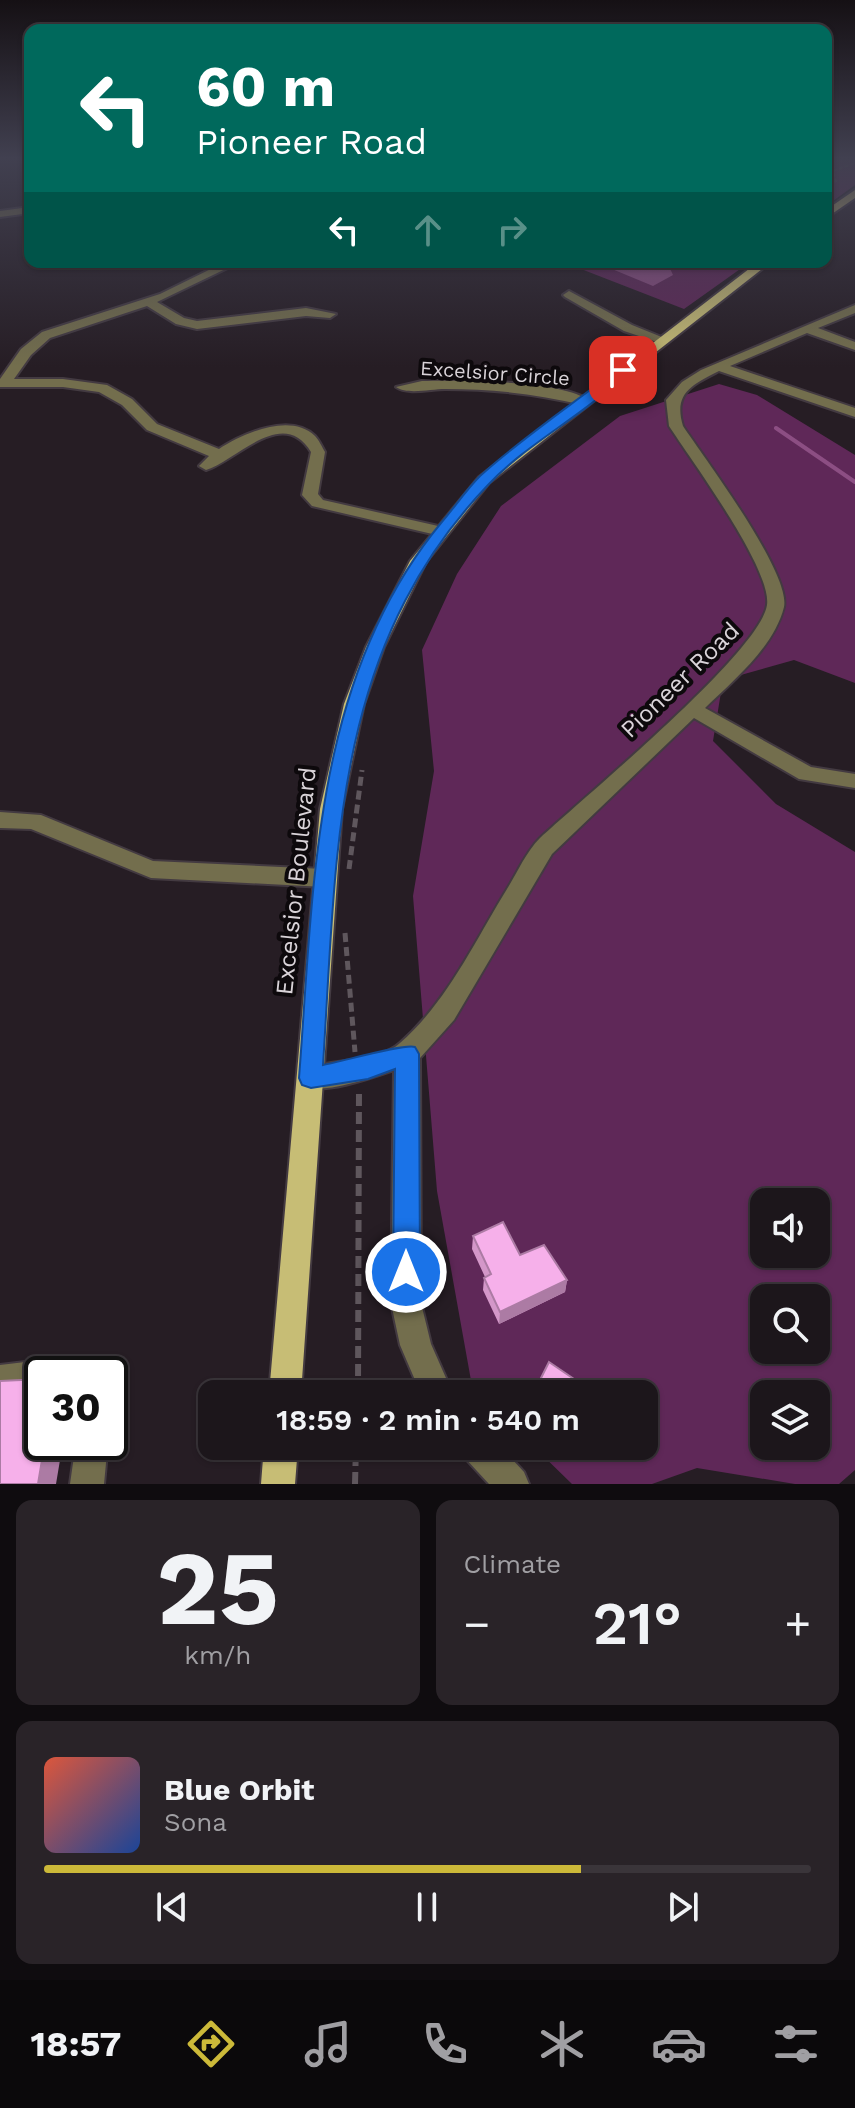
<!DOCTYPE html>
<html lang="en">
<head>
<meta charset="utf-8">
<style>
	body { margin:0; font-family:"Work Sans",sans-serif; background:#292328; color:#f1f3f6; height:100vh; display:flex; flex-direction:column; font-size:30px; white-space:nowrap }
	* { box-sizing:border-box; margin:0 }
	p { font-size:26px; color:#a09fa3 }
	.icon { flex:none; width:44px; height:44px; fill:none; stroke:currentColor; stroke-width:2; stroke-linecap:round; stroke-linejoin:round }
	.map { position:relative; height:1484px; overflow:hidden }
	.side { display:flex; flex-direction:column; gap:16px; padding:16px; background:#0f0c0f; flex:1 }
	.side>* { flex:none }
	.top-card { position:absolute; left:24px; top:24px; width:808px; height:244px; border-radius:16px; box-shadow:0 2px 6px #0004,0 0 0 2px #3a353a; background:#00695c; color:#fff; overflow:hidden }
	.buttons { position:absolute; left:750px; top:1188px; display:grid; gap:16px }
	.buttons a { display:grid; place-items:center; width:80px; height:80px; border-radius:16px; background:#1c161b; box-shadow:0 2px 6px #0004,0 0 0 2px #3a353a; font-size:40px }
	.speed { position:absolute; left:24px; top:1356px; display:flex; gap:16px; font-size:40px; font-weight:700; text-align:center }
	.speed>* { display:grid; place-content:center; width:104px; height:104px; border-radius:50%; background:#1c161b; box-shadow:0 2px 6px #0004,0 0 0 2px #3a353a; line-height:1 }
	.speed .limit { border:4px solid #111; border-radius:12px; background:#fff; color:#111 }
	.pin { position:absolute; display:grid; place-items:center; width:68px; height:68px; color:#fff; margin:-34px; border-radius:16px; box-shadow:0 4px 12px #0006 }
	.me { position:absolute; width:88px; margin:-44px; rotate:0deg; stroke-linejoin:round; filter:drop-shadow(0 0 6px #0008) }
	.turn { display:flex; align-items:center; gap:28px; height:168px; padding:0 40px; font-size:36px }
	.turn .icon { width:104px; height:104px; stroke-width:2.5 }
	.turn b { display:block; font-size:56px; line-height:68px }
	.lanes { display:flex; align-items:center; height:76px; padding:0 40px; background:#0003; justify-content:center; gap:40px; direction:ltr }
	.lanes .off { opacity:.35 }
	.big { font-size:60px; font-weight:600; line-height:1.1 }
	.side .tile { flex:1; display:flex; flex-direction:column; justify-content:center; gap:12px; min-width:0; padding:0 28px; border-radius:16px; background:#292328 }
	.side .dial { align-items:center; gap:0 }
	.dial b { font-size:104px; line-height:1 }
	.song { display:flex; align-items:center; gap:24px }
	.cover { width:96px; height:96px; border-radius:12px; background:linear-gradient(135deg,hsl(10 70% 55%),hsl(220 70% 35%)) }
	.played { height:8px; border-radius:4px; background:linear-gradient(90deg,#ccb939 70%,#3a353a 70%) }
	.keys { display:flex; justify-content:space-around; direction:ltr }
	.heat { display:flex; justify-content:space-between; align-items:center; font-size:44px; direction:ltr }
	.side .tiles { flex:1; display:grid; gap:16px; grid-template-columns:1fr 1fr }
	.tile:last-child { grid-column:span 2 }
	.trip { position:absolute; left:198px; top:1380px; width:460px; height:80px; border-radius:16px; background:#1c161b; box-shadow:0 2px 6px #0004,0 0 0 2px #3a353a; font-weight:600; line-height:80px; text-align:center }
	.tab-bar { display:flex; height:128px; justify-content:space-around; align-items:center; background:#0b090b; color:#a09fa3 }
	.tab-bar .icon { width:56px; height:56px }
	.tab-bar .on { color:#ccb939 }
	.tab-bar b { font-size:36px; color:#f1f3f6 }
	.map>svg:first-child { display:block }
	.green { fill:#5f2858; fill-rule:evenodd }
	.water { fill:#8c4e83 }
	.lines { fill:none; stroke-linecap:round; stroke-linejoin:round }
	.stream { stroke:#8c4e83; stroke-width:4 }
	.minor-casing { stroke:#433a41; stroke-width:4 }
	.major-casing { stroke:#433a41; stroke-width:4 }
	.path-far2 { stroke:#5f575d; stroke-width:2; stroke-dasharray:4 2; stroke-linecap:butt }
	.path-far1 { stroke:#5f575d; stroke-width:5; stroke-dasharray:9 5; stroke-linecap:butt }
	.path { stroke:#5f575d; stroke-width:6; stroke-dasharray:12 6; stroke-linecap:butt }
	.minor { fill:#736e4d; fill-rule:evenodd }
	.major { fill:#c7bd75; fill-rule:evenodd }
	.wall { fill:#d497c9 }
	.shaded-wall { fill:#ac7ba4 }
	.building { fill:#f6b0ea; stroke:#ac7ba4; stroke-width:2 }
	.route { fill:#1a73e8; stroke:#114b97; stroke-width:2 }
	.labels { text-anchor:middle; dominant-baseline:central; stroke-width:8; stroke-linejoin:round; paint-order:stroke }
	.far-street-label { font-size:20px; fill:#d9d3d8; stroke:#0d090c }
	.street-label { font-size:24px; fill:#d9d3d8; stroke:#0d090c }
</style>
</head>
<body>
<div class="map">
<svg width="855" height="1484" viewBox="0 0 855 1484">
	<rect width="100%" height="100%" fill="#261d24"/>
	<path class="green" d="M826,159h29v26l-29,21z
		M563,262h187l-66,47z
		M719,384l38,11 98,60v228l-61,-23 -71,20 -10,61 63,63 79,48v618l-16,14h-44l-98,-16 -45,16h-80l-39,-38h111v-52h-164l-8,-8 -35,-195 -24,-295 21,-125 -12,-121 35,-76 44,-68 119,-90zM764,1202h52v52h-52zM764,1298h52v52h-52zM764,1394h52v52h-52z"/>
	<path class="water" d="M595,262h72l6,13 -20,11z"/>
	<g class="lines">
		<path class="stream" d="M776,428l79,54"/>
		<defs>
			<path id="minor" d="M30,207v6l-30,4v-6z
				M225,262h15l-83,40 27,16 13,3 109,-13 30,6 -6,4 -24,-2 -109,13 -21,-5 -29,-18 -97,32 -19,17 -17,24h49l44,6 25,14 25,25 62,25c23,-15 71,-37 96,-13 4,4 7,11 10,16l-7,42 5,6 124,28v6l-6,2 -129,-30 -10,-11 9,-43c-28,-47 -75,9 -105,18l-7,-4 10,-10 -62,-26 -25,-25 -23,-13 -36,-5h-63v-8l21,-30 21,-17 118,-38z
				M569,291l63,34 37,15 -6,4 -39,-13 -59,-34 -2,-2z
				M855,305v8l-37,15 37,14v8l-48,-17 -77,33 125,42v9l-136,-46c-27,14 -46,22 -36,55 22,33 108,147 101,181 -10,40 -50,73 -79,101l106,59 44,7v14l-56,-9 -105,-61 -142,136 -98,166 -34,38 1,245 10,41 22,50h-32l-21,-49 -9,-42 3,-233c-23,8 -70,25 -92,16l-4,-8 4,-8c27,-11 77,-7 98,-27 47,-41 75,-102 107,-154 10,-16 19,-37 33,-51 43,-40 220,-186 227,-233 5,-36 -76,-145 -98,-179l-3,-26 16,-18 19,-12z
				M422,381c36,-1 141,-1 168,20l-7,4c-45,-11 -91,-16 -138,-16 -14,0 -38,6 -49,-2z
				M0,812l41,3 112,46 171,8 8,3 3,6 -3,6 -8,3 -173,-9 -120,-49 -31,-1z
				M58,1358h25l11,5 5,11h-57v18l-42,5v-32l42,-5 6,2z
				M76,1442h32l-4,42h-34z
				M460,1446h40l24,26 5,12h-40l-24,-26z"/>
			<path id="major" d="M855,190v8l-29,20v-8z
				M758,262h13l-282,221 -63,79 -42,85 -20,57 -22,105 -41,585h-32l51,-585 24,-105 22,-57 44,-86 69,-84z
				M264,1446h34l-3,38h-34z"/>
		</defs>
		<use href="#minor" class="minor-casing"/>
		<use href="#major" class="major-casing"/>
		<path class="path-far2" d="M826,190l10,-9 -3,-10 22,-8"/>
		<path class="path-far1" d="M349,869l13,-99
			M345,933l10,119"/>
		<path class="path" d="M358,1394l1,-306
			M355,1484l1,-38"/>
		<use href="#minor" class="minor"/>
		<use href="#major" class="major"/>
	</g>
	<path class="wall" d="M473,1236l47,19 47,25 -2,12 -66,32 -16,-34 1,-12 1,-1 -13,-28z
		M582,1446h29l-7,14z"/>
	<path class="shaded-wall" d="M567,1280l-2,12 -66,32 1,-12z
		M45,1442h18l-7,42h-18z"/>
	<path class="building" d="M503,1222l17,33 24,-10 23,35 -67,32 -16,-34 7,-4 -18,-38z
		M549,1362l47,32h-63z
		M42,1379v63h3l-7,42h-38v-103z"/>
	<linearGradient id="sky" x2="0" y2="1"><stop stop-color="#151014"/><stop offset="0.43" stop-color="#414050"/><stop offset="1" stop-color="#414050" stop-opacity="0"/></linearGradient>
	<rect width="855" height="367" fill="url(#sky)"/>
	<path class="route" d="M619,368l10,2c-41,44 -100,71 -141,115 -157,164 -151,369 -165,580 18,-3 82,-22 92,-18l4,7 1,218 -4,10 -10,4 -9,-4 -4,-10 2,-203 -27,10 -57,9 -9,-3 -3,-7c15,-192 13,-399 142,-555 13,-15 25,-33 39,-47 43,-39 93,-72 139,-108z"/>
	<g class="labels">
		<g class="far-street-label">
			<text transform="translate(495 373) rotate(4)">Excelsior Circle</text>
		</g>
		<g class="street-label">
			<text transform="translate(680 680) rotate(-44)">Pioneer Road</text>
			<text transform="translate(296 881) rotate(-84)">Excelsior Boulevard</text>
		</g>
	</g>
</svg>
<div class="buttons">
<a><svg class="icon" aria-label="sound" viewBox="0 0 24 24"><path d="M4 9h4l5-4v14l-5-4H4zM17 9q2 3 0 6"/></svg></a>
<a><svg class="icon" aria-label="search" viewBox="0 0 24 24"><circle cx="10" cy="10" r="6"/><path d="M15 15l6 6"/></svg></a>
<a><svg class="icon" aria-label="layers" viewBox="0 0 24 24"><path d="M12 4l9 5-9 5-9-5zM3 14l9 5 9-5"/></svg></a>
</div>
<div class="speed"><div class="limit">30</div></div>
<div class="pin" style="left:623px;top:370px;background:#d93025"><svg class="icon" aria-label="arrive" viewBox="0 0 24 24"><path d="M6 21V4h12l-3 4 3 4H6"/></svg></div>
<svg class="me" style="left:406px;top:1272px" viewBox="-20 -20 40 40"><circle r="17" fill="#1a73e8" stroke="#fff" stroke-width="3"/><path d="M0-11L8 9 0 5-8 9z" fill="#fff"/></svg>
<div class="trip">18:59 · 2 min · 540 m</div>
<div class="top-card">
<div class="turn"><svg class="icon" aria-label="left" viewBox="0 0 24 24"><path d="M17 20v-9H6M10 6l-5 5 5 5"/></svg><div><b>60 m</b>Pioneer Road</div></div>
<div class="lanes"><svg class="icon" aria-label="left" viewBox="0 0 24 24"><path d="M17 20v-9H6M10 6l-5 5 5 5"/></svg><svg class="icon off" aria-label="ahead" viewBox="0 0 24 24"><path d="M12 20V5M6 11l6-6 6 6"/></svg><svg class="icon off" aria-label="right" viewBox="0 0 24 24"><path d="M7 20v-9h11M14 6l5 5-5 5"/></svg></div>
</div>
</div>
<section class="side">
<div class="tiles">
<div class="tile dial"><b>25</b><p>km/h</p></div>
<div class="tile"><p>Climate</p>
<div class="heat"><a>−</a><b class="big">21°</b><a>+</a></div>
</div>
<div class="tile">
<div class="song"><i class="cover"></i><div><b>Blue Orbit</b><p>Sona</p></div></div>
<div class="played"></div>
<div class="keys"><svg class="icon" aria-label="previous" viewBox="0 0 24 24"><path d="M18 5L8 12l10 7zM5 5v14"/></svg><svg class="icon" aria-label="pause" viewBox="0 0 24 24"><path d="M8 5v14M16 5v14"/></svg><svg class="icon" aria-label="next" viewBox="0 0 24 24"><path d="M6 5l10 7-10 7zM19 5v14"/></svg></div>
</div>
</div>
</section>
<nav class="tab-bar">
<b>18:57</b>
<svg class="icon on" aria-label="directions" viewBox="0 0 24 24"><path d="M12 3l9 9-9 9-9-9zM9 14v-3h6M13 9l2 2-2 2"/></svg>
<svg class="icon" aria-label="music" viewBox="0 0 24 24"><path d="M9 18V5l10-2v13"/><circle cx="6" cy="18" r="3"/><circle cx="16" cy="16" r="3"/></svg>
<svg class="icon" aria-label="phone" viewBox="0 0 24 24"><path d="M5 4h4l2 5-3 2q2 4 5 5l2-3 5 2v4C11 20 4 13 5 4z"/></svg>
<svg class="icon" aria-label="climate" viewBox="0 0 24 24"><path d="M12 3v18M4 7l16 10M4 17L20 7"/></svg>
<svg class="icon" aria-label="car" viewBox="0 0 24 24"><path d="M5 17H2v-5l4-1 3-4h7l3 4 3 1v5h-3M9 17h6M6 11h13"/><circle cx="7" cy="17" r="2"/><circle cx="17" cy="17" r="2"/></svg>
<svg class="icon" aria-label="filters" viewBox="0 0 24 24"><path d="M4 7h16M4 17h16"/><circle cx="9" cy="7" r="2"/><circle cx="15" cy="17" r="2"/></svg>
</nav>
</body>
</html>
